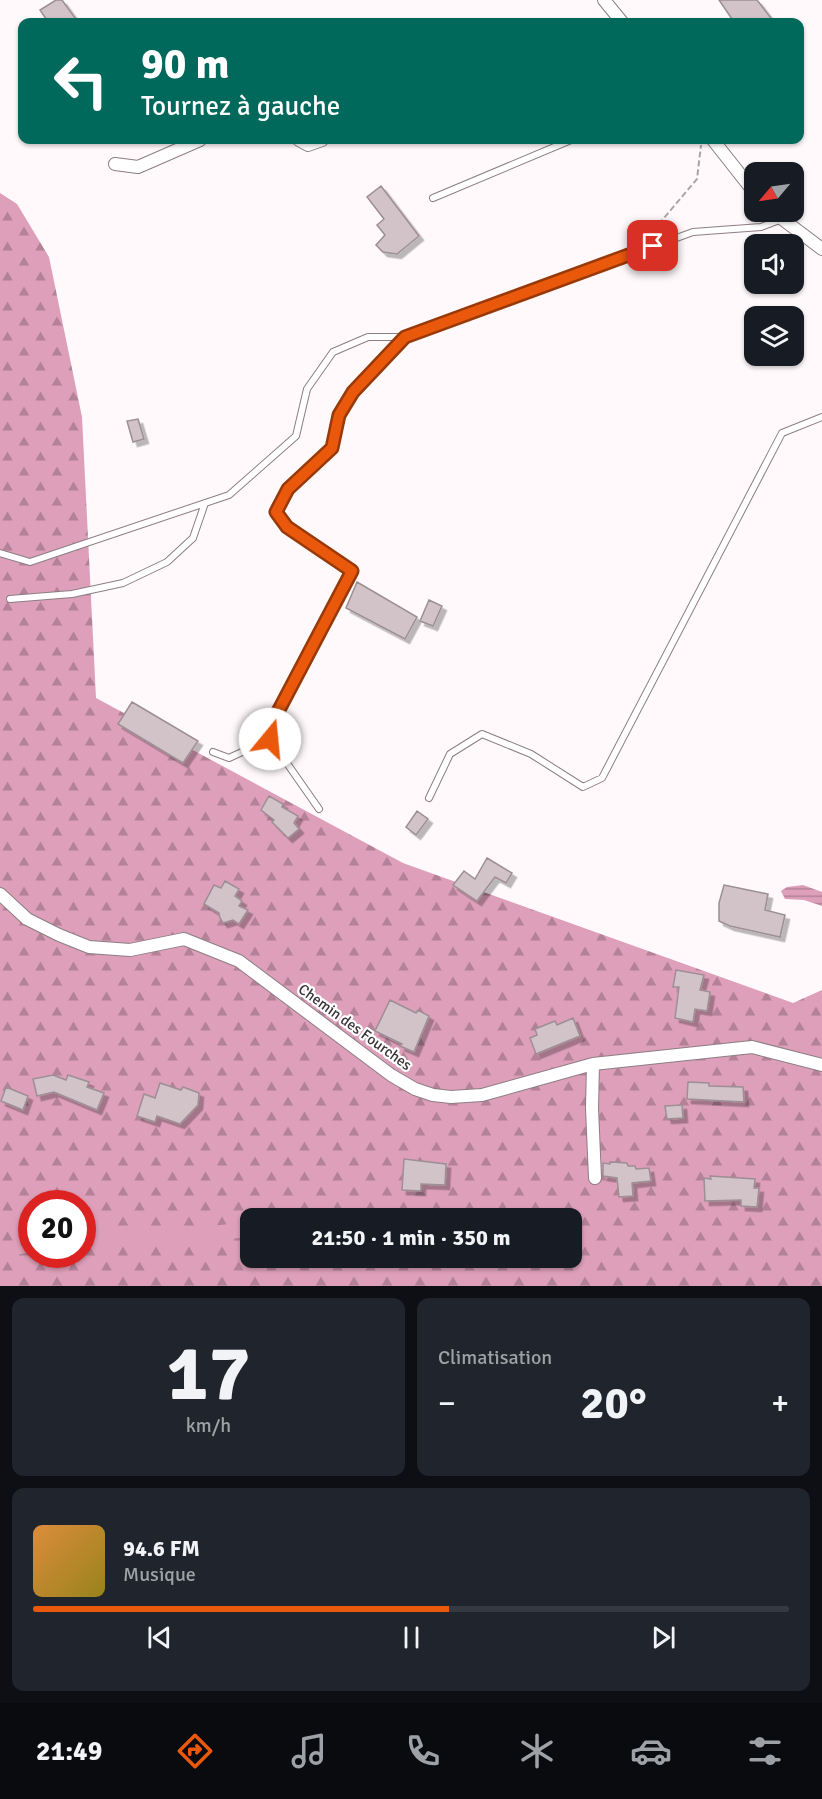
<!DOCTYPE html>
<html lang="fr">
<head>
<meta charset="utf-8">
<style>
	body { margin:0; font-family:Signika,sans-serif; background:#20242c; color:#f1f3f6; height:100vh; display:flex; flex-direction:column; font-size:22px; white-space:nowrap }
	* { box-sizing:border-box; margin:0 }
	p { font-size:20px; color:#9ea1a6 }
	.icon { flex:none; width:33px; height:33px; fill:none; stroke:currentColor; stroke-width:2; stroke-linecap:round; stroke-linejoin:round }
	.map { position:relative; height:1286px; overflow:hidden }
	.details { display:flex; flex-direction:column; gap:12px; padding:12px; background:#0d0f14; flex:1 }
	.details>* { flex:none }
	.guide { position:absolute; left:18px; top:18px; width:786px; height:126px; border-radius:12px; box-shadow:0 2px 4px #0004; background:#00695c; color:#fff; overflow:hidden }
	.needle { width:39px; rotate:241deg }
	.buttons { position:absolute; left:744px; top:162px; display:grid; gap:12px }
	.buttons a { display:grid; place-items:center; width:60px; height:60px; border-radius:12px; background:#171b24; box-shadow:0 2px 4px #0004; font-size:30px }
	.speed { position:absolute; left:18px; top:1190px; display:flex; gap:12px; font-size:30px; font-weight:700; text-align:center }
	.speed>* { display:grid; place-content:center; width:78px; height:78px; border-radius:50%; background:#171b24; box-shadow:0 2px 4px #0004; line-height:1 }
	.speed .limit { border:9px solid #d22; background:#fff; color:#111 }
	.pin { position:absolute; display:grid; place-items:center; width:51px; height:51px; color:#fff; margin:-26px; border-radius:12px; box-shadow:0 3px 9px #0006 }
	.me { position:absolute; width:66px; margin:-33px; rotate:17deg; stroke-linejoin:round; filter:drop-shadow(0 0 4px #0008) }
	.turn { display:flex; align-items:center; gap:21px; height:126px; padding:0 24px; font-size:27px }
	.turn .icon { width:78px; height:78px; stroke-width:2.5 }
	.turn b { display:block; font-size:42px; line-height:51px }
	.big { font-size:45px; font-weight:800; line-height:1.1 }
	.details .card { flex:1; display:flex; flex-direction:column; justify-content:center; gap:9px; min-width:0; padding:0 21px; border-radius:12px; background:#20242c }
	.details .dial { align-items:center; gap:0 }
	.dial b { font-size:78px; line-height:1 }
	.song { display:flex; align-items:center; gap:18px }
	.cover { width:72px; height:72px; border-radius:9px; background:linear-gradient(135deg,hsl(30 70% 55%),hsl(50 70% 35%)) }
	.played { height:6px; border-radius:3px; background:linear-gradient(90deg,#ea580c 55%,#363941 55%) }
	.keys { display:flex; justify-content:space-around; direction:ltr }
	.heat { display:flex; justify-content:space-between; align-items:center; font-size:33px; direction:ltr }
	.details .tiles { flex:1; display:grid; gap:12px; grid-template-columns:1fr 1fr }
	.card:last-child { grid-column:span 2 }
	.trip { position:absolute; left:240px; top:1208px; width:342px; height:60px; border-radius:12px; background:#171b24; box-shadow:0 2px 4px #0004; font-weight:800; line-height:60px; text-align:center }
	.menu { display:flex; height:96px; justify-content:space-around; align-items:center; background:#090b0e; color:#9ea1a6 }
	.menu .icon { width:42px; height:42px }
	.menu .current { color:#ea580c }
	.menu b { font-size:27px; color:#f1f3f6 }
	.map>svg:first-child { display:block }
	.forest { fill:url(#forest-firs); fill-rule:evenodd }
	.water { fill:url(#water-rules) }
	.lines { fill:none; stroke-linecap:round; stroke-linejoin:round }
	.canal { stroke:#dd9fb9; stroke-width:15 }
	.building { fill:#d1c3c8; stroke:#9d8f94; stroke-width:1.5; filter:url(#shadow) }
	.lane-casing { stroke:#8c7e83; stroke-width:8 }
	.street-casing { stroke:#8c7e83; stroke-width:14 }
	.path { stroke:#aba5a7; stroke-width:2; stroke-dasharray:6 3; stroke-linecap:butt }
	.lane { stroke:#fff; stroke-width:6 }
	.street { stroke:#fff; stroke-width:12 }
	.route-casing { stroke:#983908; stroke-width:15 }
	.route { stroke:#ea580c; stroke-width:10 }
	.labels { text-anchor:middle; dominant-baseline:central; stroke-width:4.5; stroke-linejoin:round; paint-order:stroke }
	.street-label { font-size:15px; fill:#393336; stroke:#fff }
</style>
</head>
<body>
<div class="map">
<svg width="822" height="1286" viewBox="0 0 822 1286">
	<defs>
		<pattern id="forest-firs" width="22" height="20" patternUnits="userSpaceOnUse" patternTransform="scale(1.5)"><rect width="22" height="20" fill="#dd9fb9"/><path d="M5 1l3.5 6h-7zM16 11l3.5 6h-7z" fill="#b48297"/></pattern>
		<pattern id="water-rules" width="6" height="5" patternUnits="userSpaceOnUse" patternTransform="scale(1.5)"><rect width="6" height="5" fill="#dd9fb9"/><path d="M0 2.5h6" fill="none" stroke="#b48297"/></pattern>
		<filter id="shadow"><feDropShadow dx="4.5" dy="4.5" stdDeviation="0" flood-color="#0004"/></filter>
	</defs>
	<rect width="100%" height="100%" fill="#fff9fb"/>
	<path class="forest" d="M0,193l17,11 32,53 33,160 14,281 307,165 390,140 29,-13v296h-822zM32,1203h50v51h-50zM250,1218h322v39h-322z"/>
	<path class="water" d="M803,885l19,7v14l-18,-6 -19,-1 -4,-8 6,-4z"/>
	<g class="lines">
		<path class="canal" d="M82,1238l102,-1 66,-8
			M0,1251l32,-7"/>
	</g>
	<path class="building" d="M56,0h6l16,22h-30l-8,-12z
		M719,0h38l17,22h-40z
		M381,186l38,50 -22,18 -14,-2 -7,-7 9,-10 -8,-10 7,-6 -17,-22z
		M138,419l6,20 -11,3 -6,-21z
		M357,582l60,35 -12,22 -59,-31z
		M429,600l13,6 -9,20 -13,-5z
		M132,702l66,39 -15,22 -65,-39z
		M269,796l14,8 -1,3 16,9 -4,7 5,6 -11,9 -16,-16 2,-2 -13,-10z
		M417,811l11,8 -12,16 -10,-8z
		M487,858l25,15 -6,10 -11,-6 -18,24 -24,-16 11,-14 11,8z
		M225,881l14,8 -4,7 7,5 -3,5 9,4 -9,14 -6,-4 -10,3 -3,-5 -1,-5 -15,-9 10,-19 7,3z
		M724,885l44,9 -3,16 20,5 -5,22 -50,-11 -11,-5v-18z
		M676,970l28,5 -4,15 10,2 -3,19 -12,-2 -2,13 -18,-4 4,-31h-6z
		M390,1000l26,13 2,-3 11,6 -15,36 -14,-6 2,-2 -27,-13z
		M573,1018l7,18 -44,18 -6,-16 7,-3 -2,-6 20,-8 2,4z
		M53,1075l13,5 2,-5 21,7 -2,5 17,6 -7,17 -43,-18 -17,4 -4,-17z
		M688,1082l21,1v3l34,1 1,15 -57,-3z
		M160,1083l21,7 2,-3 16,6 -1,12 -18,19 -23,-8 -2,6 -18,-6 7,-22 11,4z
		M6,1087l22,9 -5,14 -22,-9z
		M682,1105l1,13 -16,1 -2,-13z
		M404,1159l42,5 -1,21 -24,-1v7l-19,-1z
		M610,1162l17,1 1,3h7l1,3 13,-1 2,13 -19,2 1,13 -14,1 -2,-19 -14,-2v-13l7,1z
		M710,1176l45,3 -1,9h5l-2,19 -16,-1v-6l-36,1 -1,-23 7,1z"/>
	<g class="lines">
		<defs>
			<path id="lane" d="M433,198l138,-58
				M0,553l30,9 199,-67 67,-59 11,-47 26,-37 35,-15h37l288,-105 68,-5 21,-8
				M10,599l62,-5 51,-11 44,-21 26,-24 12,-35
				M213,752l16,6 41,-19
				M429,798l21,-44 32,-20 49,20 52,33 19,-9 180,-345 40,-16
				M319,809l-49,-70 2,-16 80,-152 -65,-44 -11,-15 12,-23 44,-41 7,-33 14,-23 52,-55"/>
			<path id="street" d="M604,0l18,22
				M299,140l9,5 14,-5
				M713,140l41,52
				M115,164l23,3 62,-27
				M773,212l49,37
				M0,894l27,25 32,16 30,12 41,3 54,-11 55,22 152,114 24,14 18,6 18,2 31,-2 111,-31 159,-17 70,18
				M593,1064l-1,44 3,70"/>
		</defs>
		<use href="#lane" class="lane-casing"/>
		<use href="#street" class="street-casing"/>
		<path class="path" d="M647,238l50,-59 4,-34"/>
		<use href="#lane" class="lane"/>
		<use href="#street" class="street"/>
	</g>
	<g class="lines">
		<defs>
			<path id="route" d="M270,739l2,-16 80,-152 -65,-44 -11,-15 12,-23 44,-41 7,-33 14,-23 52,-55 248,-91"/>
		</defs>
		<use href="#route" class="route-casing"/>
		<use href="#route" class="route"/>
	</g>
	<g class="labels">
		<g class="street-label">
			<text transform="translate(355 1027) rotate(36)">Chemin des Fourches</text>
		</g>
	</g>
</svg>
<div class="buttons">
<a><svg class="needle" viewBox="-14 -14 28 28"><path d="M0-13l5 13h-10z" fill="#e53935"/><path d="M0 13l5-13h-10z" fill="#9ea1a6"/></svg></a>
<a><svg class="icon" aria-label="sound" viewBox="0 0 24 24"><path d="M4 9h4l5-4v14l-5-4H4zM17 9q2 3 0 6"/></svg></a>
<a><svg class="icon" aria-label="layers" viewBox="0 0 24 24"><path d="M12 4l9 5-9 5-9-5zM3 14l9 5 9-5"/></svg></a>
</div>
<div class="speed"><div class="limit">20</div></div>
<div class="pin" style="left:653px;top:246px;background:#d93025"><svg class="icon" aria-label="arrive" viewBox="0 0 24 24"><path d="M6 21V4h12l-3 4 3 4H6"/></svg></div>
<svg class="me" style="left:270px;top:739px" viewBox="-20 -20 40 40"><circle r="19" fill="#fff"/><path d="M0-13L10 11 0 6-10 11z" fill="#ea580c"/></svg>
<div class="trip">21:50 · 1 min · 350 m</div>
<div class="guide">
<div class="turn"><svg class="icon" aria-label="left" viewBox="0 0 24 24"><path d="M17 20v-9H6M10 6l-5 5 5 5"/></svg><div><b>90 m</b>Tournez à gauche</div></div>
</div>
</div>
<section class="details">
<div class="tiles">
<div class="card dial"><b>17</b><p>km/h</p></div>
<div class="card"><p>Climatisation</p>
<div class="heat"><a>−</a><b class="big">20°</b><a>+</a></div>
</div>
<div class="card">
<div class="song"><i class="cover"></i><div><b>94.6 FM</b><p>Musique</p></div></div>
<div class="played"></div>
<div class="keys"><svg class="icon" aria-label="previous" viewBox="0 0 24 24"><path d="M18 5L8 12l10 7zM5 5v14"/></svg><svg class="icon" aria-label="pause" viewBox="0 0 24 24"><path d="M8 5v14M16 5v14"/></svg><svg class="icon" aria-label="next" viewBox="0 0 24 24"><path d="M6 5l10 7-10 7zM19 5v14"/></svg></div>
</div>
</div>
</section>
<nav class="menu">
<b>21:49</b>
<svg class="icon current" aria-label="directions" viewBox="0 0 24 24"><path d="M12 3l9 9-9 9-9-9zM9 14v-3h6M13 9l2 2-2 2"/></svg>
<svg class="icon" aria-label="music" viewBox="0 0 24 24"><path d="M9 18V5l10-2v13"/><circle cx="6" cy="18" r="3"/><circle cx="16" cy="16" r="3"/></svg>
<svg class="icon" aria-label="phone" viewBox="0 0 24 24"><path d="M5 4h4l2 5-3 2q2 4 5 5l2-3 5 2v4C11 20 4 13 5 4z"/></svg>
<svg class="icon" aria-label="climate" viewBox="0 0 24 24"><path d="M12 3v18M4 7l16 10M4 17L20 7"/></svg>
<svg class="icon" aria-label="car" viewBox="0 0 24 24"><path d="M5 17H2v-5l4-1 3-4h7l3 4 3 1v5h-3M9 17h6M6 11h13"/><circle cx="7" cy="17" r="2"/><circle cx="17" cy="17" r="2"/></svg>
<svg class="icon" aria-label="filters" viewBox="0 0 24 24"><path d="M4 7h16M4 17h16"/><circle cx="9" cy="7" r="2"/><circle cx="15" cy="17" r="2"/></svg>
</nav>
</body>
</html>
